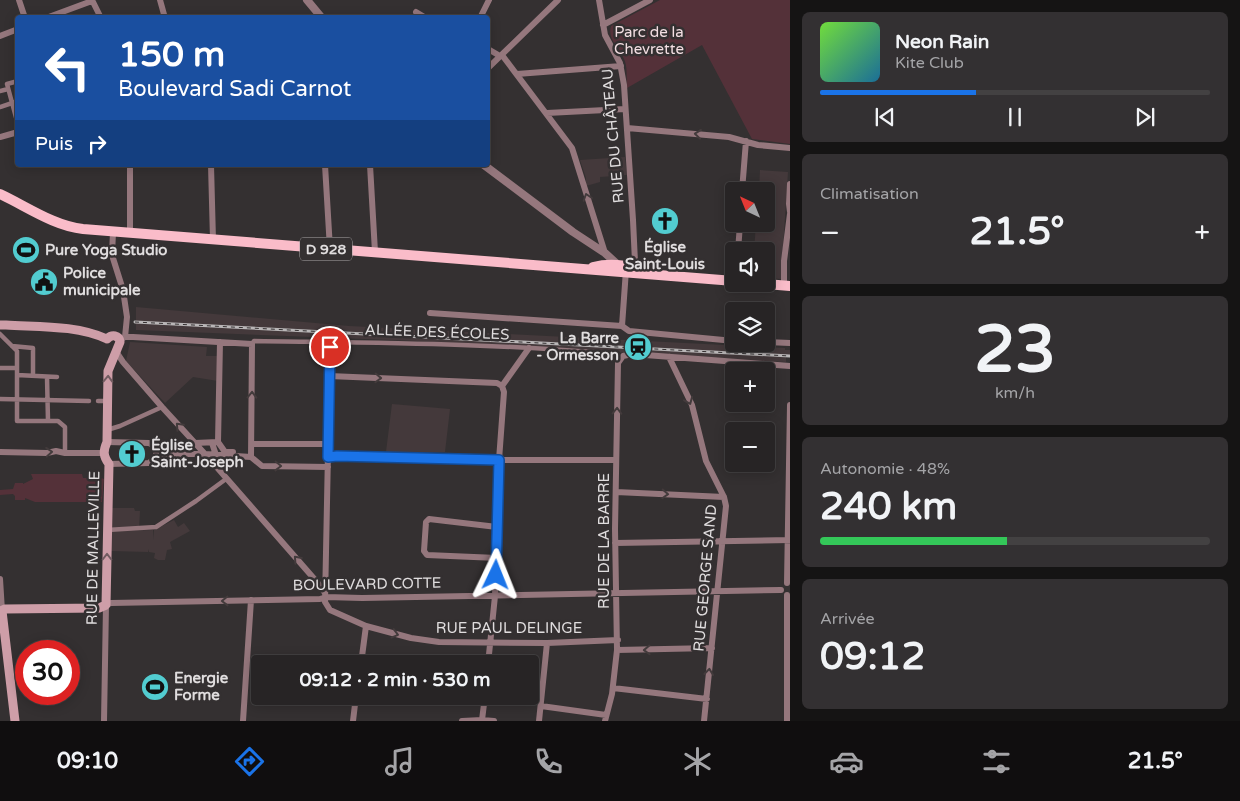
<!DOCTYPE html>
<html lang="fr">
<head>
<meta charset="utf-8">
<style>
	body { margin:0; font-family:"Varela Round",sans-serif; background:#333032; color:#f1f3f6; height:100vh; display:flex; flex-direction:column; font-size:19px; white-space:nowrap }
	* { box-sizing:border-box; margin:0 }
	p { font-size:16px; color:#a4a4a7 }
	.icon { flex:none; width:28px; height:28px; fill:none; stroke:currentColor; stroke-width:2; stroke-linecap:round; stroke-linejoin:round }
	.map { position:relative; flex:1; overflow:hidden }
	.panel { display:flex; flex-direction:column; gap:12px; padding:12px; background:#151414; width:450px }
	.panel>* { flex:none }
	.top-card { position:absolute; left:15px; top:15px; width:475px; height:152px; border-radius:5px; box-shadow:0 2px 12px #0003,0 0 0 1px #434142; background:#1a4fa0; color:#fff; overflow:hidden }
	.needle { width:32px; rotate:317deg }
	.tools { position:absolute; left:725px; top:182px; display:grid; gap:10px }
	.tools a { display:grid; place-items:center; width:50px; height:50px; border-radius:5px; background:#272425; box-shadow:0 2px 12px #0003,0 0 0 1px #434142; font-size:25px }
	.speed { position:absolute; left:15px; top:640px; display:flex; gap:10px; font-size:25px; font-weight:700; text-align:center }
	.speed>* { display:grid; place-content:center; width:65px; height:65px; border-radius:50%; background:#272425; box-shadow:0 2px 12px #0003,0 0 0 1px #434142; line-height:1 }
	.speed .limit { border:8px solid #d22; background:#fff; color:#111 }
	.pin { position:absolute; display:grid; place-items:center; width:42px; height:42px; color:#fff; margin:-21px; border:2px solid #fff; border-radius:50%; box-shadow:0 1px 5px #0007 }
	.me { position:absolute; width:55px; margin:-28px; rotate:2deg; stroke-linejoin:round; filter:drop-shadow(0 0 4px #0008) }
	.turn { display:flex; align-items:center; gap:18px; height:105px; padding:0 20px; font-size:22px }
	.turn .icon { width:65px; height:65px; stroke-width:2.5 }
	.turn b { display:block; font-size:35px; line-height:42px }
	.then { display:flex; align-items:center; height:48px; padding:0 20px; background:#0003; gap:10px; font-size:19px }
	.big { font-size:38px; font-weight:800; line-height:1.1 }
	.panel .widget { flex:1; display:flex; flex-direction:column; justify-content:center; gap:8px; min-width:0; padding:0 18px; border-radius:8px; background:#333032 }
	.panel .dial { align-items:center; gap:0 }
	.dial b { font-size:65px; line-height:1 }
	.song { display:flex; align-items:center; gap:15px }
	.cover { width:60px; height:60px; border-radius:8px; background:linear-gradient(135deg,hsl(100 70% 55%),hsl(200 70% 35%)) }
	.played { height:5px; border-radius:2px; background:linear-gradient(90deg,#1a73e8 40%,#434142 40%) }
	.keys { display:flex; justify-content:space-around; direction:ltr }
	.heat { display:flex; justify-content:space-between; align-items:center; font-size:28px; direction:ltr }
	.charge { height:8px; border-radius:4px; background:linear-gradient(90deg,#34c759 48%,#434142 0) }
	.trip { position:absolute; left:251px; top:655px; width:288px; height:50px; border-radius:5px; background:#272425; box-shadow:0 2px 12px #0003,0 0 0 1px #434142; font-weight:800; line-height:50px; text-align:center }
	.tab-bar { display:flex; height:80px; justify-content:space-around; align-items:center; background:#100e0f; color:#a4a4a7 }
	.tab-bar .icon { width:35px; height:35px }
	.tab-bar .on { color:#1a73e8 }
	.tab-bar b { font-size:22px; color:#f1f3f6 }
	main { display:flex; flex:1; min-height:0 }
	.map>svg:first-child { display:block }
	.built { fill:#44393b }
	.green { fill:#543139 }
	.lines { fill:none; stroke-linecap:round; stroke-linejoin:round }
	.pedestrian { stroke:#95777d; stroke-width:4.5 }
	.minor { stroke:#95777d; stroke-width:6 }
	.tertiary { stroke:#95777d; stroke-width:8 }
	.secondary { stroke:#ce9ea8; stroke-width:9 }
	.primary { stroke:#fabcc9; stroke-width:10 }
	.rail-casing { stroke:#b9b6b7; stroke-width:3 }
	.rail { stroke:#343031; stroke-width:1; stroke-dasharray:4; stroke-linecap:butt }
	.oneway { stroke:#433b3c }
	.oneway2 { stroke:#725c61 }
	.route-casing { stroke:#114b97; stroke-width:12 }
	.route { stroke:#1a73e8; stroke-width:9 }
	.labels { text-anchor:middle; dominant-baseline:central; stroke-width:5; stroke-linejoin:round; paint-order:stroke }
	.shield { fill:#343031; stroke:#aca9aa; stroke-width:1 }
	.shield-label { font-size:14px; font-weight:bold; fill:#e0ddde }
	.park-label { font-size:15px; fill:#f3dee2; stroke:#343031 }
	.street-label { font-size:15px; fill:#e0ddde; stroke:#343031 }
	.poi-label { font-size:15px; font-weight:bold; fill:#e0ddde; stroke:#343031; text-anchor:start }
</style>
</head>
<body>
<main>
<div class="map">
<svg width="790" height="721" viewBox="0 0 790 721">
	<rect width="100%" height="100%" fill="#343031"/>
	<path class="built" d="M625,157l2,18 -27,2v5l-14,4v-8l-6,-18z
		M760,170l28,2 -7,107 -15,-1v-27h-12l2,-27h10v-33h-7z
		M136,307l213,19 436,22v2h5v7l-4,-1v6l-370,-21 -280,-11z
		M130,342l77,5 -1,9h12v25l-25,-4 -28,26 -39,-42z
		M392,404l58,5 -5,43h-59z
		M111,508h23l1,3h5l-1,18h-28z
		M174,520l4,7 6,-4 6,8 -20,11 2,7 -5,1 -2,10h-7l-4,-2 1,-5 -6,-1 -1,-3v3l-37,-1v-20l42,-1v10l1,-10z"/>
	<path class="green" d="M660,0h130v144l-38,-5 -50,-94 -75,43c-1,-9 1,-21 -3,-29 -5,-12 -17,-20 -13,-33z
		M31,474h51l1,4h18l3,1 -2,23h-67l-10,-4v2h-10v-4l-2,-2 -13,1v-5l13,-1 2,-6h8v1l10,-5z"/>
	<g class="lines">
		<path class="pedestrian" d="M18,81l-11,3 11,41
			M0,91l8,-2
			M0,107l18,-6
			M0,334l17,17v70h41l7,6v26
			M252,344l2,-3c120,2 240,2 359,13l6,6
			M12,346l21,2v26
			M0,368h17
			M17,375l40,2
			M47,377l1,44
			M0,399l89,2
			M98,401h10
			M107,430l13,-4 42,-19
			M107,530l49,-3 40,-26 30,-22"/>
		<path class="minor" d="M19,0l6,18
			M92,0l9,18
			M160,0l5,18
			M599,0l6,35 15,28 4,22 9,135 2,42 -2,8
			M416,12l10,6
			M46,18l46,-17
			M480,18l9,-18
			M603,25l47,-25
			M0,36l18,-7
			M488,49l12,7
			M502,55l70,93 33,105
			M488,68l70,-68
			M517,74l104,-8
			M547,113l78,-4
			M627,128l102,9 29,8 32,3
			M0,137l18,-5
			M211,165l2,75
			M325,165l5,84
			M370,165l5,87
			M790,184l-1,20 1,8
			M742,191l4,-50
			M113,232l-1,23 11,35 4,27 -2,20
			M130,233v-68
			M738,251l2,-27
			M784,285v-24l6,-47
			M430,313l192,13
			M622,326l7,5 105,10
			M622,326l4,-56
			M120,340l5,-3h8l119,7 -1,113
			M766,342l24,1
			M327,343l3,4v6l-5,249 5,8 36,16 45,12 28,4 108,1 71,-3
			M117,353l6,9 39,45 43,47 46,3 11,9 66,1
			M669,357l23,48 14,56 18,36 2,9 -22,215
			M329,376l168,7 5,3
			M502,386l27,-38
			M107,442l42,1c5,2 9,8 7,14l-7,6 -40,1
			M218,442l2,-100
			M195,443l23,-1 7,10h8
			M212,443l4,12 -2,9 103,118 8,11
			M252,444h76
			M0,452l47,1 9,-2 9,2h38
			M156,454h49l2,2
			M328,457l9,-1 157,4h122
			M616,492l108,5
			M615,543l175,-3
			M497,558l-70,-3 -3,-4 2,-29 3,-3 68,8
			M0,579l2,32
			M787,583l3,-178
			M617,650l95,-2
			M361,664l5,-38
			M488,664l7,-68 4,-136 5,-68 -2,-6
			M613,688l94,11
			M541,706l65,9
			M482,720l3,-24
			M104,721l2,-116 5,-2 209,-4 6,-2 36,1c140,-2 279,-6 419,-8
			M243,721l8,-121
			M353,721l3,-25
			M462,721l20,-1 12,1
			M539,721l8,-78
			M605,721l7,-27 5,-44 -2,-121 3,-166 5,-7 9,-2 158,12
			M787,721v-126"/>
		<path class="tertiary" d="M307,0l15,18
			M484,165l89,67 32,21 12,11"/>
		<path class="secondary" d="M0,325h6c33,2 71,0 101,14
			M0,611l5,-2 94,-1 7,-3 3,-141c-6,-8 -6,-13 -2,-22l1,-71 12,-29c-1,-7 -8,-8 -13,-3
			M2,611l13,110"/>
		<path class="primary" d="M0,194c26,12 54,32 83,35l651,52
			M593,267c17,-4 31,-2 47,2
			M766,284l24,2"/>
		<defs>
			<path id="rail" d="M135,322l655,34"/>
		</defs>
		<use href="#rail" class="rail-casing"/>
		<use href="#rail" class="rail"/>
	</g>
	<defs><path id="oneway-chevron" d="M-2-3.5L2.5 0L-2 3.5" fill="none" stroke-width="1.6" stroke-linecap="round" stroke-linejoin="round" transform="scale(1.25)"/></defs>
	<g class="oneway">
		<use href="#oneway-chevron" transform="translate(698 134) rotate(-174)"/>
		<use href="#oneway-chevron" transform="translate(587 197) rotate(-108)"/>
		<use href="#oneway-chevron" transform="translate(378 378) rotate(2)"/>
		<use href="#oneway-chevron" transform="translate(252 395) rotate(-89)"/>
		<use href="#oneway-chevron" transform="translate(689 401) rotate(68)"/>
		<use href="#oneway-chevron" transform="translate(617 411) rotate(-89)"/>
		<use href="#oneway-chevron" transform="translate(179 426) rotate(-133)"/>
		<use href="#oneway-chevron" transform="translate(49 452) rotate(-4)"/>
		<use href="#oneway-chevron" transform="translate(278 466) rotate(1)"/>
		<use href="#oneway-chevron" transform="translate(665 494) rotate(3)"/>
		<use href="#oneway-chevron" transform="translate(297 559) rotate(-132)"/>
		<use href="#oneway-chevron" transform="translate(225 601) rotate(179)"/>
		<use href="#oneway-chevron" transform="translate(395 634) rotate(15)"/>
		<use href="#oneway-chevron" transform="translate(647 650) rotate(178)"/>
		<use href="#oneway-chevron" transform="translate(709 672) rotate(-84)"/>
	</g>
	<g class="oneway2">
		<use href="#oneway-chevron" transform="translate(108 379) rotate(-88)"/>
		<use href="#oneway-chevron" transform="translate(107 557) rotate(-90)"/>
	</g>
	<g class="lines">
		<defs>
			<path id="route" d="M330,347l-2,110 9,-1 162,4 -3,115"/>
		</defs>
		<use href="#route" class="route-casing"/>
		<use href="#route" class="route"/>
	</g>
	<defs>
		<symbol id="church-disc" viewBox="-11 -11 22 22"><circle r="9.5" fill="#52ccd0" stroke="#343031"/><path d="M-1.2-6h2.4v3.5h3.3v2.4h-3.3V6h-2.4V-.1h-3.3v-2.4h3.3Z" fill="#111"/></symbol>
		<symbol id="stadium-disc" viewBox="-11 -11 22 22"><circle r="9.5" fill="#52ccd0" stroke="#343031"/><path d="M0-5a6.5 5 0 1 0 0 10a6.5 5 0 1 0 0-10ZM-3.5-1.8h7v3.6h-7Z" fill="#111"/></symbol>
		<symbol id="civic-disc" viewBox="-11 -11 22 22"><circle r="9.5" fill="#52ccd0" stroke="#343031"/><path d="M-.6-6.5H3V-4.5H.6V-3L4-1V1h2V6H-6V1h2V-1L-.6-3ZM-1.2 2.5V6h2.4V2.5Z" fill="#111"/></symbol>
		<symbol id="station-disc" viewBox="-11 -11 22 22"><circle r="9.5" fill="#52ccd0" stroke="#343031"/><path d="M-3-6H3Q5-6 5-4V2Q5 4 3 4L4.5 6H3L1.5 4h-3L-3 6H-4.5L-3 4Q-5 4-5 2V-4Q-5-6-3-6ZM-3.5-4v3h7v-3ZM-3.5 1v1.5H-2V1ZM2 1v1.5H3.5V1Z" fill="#111"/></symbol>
	</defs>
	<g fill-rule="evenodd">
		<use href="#church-disc" x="649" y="205" width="32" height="32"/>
		<use href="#stadium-disc" x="10" y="234" width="32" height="32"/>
		<use href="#civic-disc" x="28" y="266" width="32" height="32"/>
		<use href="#station-disc" x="622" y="331" width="32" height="32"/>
		<use href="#church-disc" x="116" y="438" width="32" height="32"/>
		<use href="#stadium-disc" x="139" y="671" width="32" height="32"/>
	</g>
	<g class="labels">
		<rect class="shield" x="300" y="237.5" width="52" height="23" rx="4"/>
		<g class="shield-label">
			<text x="326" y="249">D 928</text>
		</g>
		<g class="park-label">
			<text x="649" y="32">Parc de la<tspan x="649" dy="17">Chevrette</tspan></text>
		</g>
		<g class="street-label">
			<text transform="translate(613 136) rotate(-95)">RUE DU CHÂTEAU</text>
			<text transform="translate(437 332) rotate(2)">ALLÉE DES ÉCOLES</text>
			<text transform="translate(604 541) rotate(-90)">RUE DE LA BARRE</text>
			<text transform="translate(93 548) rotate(-89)">RUE DE MALLEVILLE</text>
			<text transform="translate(705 578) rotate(-85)">RUE GEORGE SAND</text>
			<text transform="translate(367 584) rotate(-1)">BOULEVARD COTTE</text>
			<text x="509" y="628">RUE PAUL DELINGE</text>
		</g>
		<g class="poi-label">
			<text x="665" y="247" text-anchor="middle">Église<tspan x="665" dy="17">Saint-Louis</tspan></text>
			<text x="45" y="250">Pure Yoga Studio</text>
			<text x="63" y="273">Police<tspan x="63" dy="17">municipale</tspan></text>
			<text x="619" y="338" text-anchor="end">La Barre<tspan x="619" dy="17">- Ormesson</tspan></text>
			<text x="151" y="445">Église<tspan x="151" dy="17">Saint-Joseph</tspan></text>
			<text x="174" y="678">Energie<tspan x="174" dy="17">Forme</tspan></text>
		</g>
	</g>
</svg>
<div class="tools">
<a><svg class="needle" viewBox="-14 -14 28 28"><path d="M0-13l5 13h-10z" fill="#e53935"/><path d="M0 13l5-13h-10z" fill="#a4a4a7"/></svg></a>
<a><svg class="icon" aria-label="sound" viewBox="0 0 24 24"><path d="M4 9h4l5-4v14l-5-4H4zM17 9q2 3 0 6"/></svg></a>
<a><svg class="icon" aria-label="layers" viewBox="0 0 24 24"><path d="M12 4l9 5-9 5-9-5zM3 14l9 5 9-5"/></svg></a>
<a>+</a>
<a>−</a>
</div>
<div class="speed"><div class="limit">30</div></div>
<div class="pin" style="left:330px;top:347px;background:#d93025"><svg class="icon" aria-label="arrive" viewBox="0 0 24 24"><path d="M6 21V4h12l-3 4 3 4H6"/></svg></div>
<svg class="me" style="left:496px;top:575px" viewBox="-20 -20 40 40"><path d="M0-17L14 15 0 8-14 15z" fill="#1a73e8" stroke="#fff" stroke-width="4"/></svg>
<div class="trip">09:12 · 2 min · 530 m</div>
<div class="top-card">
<div class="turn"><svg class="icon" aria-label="left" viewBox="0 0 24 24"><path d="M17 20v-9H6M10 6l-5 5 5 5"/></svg><div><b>150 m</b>Boulevard Sadi Carnot</div></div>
<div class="then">Puis<svg class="icon" aria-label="right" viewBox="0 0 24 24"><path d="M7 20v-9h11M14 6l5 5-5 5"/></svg></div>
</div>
</div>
<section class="panel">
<div class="widget">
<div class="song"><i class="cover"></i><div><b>Neon Rain</b><p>Kite Club</p></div></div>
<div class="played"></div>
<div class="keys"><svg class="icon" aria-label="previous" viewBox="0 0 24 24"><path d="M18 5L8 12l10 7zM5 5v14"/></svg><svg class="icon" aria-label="pause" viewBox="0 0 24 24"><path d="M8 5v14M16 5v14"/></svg><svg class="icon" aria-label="next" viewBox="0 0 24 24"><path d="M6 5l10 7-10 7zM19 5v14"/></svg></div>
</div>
<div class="widget"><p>Climatisation</p>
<div class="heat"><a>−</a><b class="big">21.5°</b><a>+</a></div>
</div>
<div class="widget dial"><b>23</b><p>km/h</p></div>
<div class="widget"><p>Autonomie · 48%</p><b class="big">240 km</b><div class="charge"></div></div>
<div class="widget"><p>Arrivée</p><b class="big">09:12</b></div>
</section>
</main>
<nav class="tab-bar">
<b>09:10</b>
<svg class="icon on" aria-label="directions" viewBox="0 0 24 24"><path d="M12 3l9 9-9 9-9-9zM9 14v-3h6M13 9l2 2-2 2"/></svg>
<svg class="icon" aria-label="music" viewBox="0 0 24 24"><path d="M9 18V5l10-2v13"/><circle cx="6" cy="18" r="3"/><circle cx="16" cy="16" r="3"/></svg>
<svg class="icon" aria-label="phone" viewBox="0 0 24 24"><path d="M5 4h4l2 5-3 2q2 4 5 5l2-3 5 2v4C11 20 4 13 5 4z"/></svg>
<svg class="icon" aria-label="climate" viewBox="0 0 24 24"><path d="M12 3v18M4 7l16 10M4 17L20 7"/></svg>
<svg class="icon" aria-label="car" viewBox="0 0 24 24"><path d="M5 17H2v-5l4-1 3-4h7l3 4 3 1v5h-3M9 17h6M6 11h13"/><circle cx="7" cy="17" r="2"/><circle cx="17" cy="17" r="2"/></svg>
<svg class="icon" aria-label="filters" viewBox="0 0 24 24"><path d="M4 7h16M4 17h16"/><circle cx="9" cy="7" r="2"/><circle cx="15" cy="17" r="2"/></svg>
<b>21.5°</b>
</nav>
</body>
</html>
